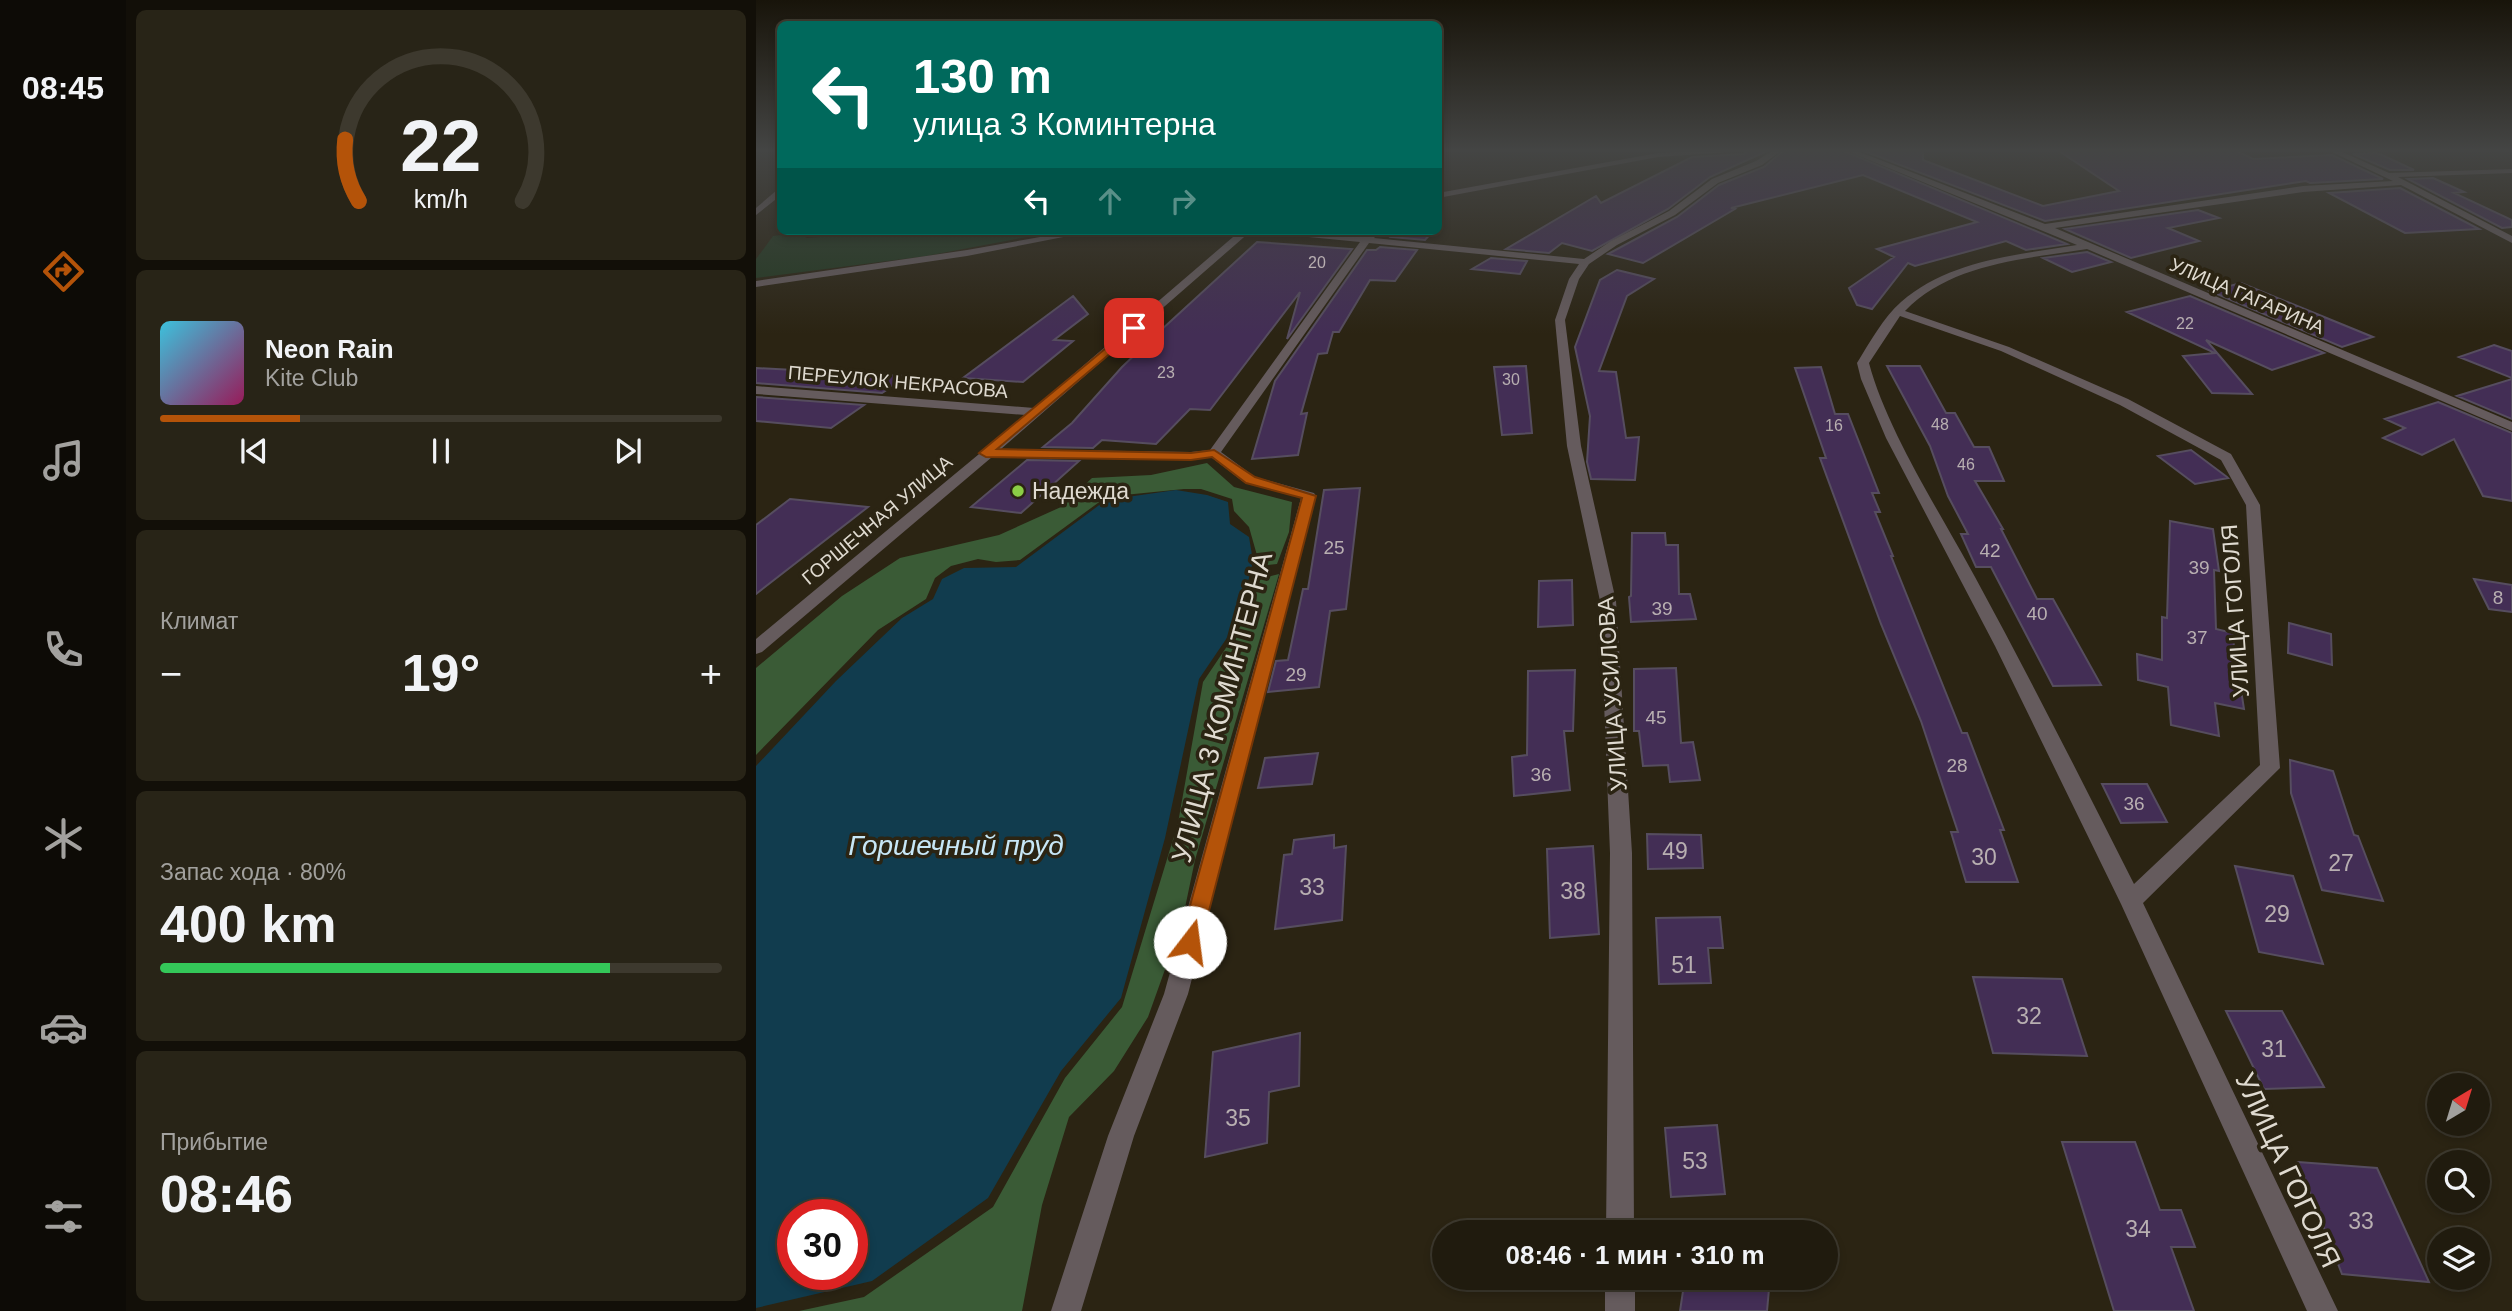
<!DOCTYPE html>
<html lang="ru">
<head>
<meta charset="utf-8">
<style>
	body { margin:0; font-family:Arial,sans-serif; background:#282417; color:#f1f3f6; height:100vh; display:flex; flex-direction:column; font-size:26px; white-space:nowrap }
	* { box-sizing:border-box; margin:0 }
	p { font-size:23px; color:#a2a19e }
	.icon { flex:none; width:38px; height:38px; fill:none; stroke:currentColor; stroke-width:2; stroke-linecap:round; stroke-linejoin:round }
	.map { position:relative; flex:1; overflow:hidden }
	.drawer { display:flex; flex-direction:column; gap:10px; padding:10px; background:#120f08; width:630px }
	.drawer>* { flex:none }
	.hud { position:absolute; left:21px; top:21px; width:665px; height:214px; border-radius:10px; box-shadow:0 4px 10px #0003,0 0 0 2px #3d392e; background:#00695c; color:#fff; overflow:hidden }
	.needle { width:46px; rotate:38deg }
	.tools { position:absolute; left:1671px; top:1073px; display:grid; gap:14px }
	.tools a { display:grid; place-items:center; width:63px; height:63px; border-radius:50%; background:#201b0e; box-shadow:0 4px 10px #0003,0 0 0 2px #3d392e; font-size:35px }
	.speed { position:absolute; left:21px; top:1199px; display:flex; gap:14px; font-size:35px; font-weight:700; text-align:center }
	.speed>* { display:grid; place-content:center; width:91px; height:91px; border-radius:50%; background:#201b0e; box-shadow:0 4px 10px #0003,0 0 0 2px #3d392e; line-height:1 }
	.speed .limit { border:10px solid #d22; background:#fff; color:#111 }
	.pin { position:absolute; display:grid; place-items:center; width:60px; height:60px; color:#fff; margin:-30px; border-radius:14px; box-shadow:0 4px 10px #0006 }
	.me { position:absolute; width:77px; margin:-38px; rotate:15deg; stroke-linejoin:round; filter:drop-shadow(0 0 5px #0008) }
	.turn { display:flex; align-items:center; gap:24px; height:147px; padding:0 21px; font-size:32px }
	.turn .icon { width:91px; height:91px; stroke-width:2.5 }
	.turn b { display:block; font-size:49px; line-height:60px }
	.lanes { display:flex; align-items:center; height:66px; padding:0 21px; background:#0003; justify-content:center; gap:35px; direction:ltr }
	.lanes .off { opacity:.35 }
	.big { font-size:52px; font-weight:700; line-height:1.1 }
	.drawer .card { flex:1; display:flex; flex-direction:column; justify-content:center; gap:10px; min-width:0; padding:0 24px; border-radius:10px; background:#282417 }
	.drawer .dial { align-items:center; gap:0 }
	.dial svg { height:182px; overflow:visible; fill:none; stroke:#3d392e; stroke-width:7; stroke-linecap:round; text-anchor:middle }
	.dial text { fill:#f1f3f6; stroke:none }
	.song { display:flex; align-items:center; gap:21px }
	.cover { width:84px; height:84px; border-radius:10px; background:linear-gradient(135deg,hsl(190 70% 55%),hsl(330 70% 35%)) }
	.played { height:7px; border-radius:4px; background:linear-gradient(90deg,#b45309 25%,#3d392e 25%) }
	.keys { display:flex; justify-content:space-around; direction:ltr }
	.heat { display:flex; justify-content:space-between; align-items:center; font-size:38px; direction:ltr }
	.charge { height:10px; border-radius:5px; background:linear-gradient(90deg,#34c759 80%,#3d392e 0) }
	.trip { position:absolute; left:676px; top:1220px; width:406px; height:70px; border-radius:35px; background:#201b0e; box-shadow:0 4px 10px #0003,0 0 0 2px #3d392e; font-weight:700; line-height:70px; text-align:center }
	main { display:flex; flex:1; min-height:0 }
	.tab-bar { display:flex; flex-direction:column; width:126px; justify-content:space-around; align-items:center; background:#0d0b06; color:#a2a19e }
	.tab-bar .icon { width:49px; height:49px }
	.tab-bar .current { color:#b45309 }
	.tab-bar b { font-size:32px; color:#f1f3f6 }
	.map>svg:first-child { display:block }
	.green { fill:#233921 }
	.forest { fill:#3a5b36 }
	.water { fill:#113c4e; fill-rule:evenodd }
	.building { fill:#432e55; stroke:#564d5f; stroke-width:2 }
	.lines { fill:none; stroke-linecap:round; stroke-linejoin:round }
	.minor { fill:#655b5d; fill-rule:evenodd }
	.route { fill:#b45309; stroke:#753606; stroke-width:2 }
	.poi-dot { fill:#8bce46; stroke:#2b2413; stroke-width:2.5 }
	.labels { text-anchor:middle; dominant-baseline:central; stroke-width:7; stroke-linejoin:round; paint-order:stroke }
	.far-number-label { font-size:16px; fill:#b8afb1 }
	.far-street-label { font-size:19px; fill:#dfdad0; stroke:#2b2413 }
	.number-label { font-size:19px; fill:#b8afb1 }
	.poi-label { font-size:23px; fill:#dfdad0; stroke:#2b2413; text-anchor:start }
	.street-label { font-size:23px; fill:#dfdad0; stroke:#2b2413 }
	.near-number-label { font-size:23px; fill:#b8afb1 }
	.near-street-label { font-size:28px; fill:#dfdad0; stroke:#2b2413 }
	.near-water-label { font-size:28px; font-style:italic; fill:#c7e7f7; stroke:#2b2413 }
</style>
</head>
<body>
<main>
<nav class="tab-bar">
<b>08:45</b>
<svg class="icon current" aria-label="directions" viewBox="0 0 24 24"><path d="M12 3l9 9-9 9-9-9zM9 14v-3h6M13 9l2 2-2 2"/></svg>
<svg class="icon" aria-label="music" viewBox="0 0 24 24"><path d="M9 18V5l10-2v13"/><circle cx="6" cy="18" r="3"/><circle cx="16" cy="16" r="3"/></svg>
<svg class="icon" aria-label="phone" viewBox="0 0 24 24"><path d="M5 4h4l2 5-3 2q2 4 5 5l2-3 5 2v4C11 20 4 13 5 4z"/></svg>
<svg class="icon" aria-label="climate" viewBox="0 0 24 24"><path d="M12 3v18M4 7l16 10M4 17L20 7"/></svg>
<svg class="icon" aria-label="car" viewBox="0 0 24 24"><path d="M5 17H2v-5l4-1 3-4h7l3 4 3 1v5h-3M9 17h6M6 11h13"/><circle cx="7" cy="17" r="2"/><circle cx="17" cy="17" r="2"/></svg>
<svg class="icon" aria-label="filters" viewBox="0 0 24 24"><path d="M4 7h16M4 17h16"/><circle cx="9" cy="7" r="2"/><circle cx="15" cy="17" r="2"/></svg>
</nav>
<section class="drawer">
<div class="card dial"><svg viewBox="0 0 100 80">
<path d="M14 69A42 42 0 1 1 86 69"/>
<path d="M14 69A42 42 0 0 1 8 42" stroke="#b45309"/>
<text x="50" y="56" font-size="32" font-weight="700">22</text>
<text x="50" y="72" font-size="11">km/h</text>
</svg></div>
<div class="card">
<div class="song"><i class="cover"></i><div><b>Neon Rain</b><p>Kite Club</p></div></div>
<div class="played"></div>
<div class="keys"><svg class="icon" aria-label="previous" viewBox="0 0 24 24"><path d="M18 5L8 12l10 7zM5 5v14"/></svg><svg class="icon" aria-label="pause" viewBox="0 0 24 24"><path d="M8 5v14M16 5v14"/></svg><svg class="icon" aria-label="next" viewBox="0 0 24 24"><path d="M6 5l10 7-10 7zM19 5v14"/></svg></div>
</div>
<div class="card"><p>Климат</p>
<div class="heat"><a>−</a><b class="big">19°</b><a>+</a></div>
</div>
<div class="card"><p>Запас хода · 80%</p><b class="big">400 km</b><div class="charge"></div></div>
<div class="card"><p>Прибытие</p><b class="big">08:46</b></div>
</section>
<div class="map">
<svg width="1756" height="1311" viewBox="0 0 1756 1311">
	<rect width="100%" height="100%" fill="#2b2413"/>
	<path class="green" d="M74,231h229l-133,25 -170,22v-19l17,-23 24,-3 10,5 13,-1z"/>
	<path class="forest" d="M451,463l27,24 58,15 -3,30 -12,32 -17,2 -11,-39 -15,-16 -2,-12 -31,-10h-17l-70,7 -12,4 -82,60 -24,2 -18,-3 -27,7 -16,12 -9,21 -48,31 -122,125v-87l86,-72 58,-38 99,-23 62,-28 31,-29 59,-3z
		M523,574l-84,286 -13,62 -34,95 -34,54 -45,46 -27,88 -20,106h-223l65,-14 129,-90 72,-129 57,-71 56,-184 25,-141 39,-58 14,-44z"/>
	<path class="water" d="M420,490l31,5 21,7 2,22 19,13 4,24 -14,59 -40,59 -34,159 -44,160 -60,73 -73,127 -116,83 -116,27v-542l80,-85 66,-63 31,-19 9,-20 22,-11 52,-1 90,-67zM37,1214h59v60h-59z"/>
	<path class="building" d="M991,151h20l-57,26 -42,32 -76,42 -30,-8 -13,10 -43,-4 90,-53 5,7 91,-46 52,-3z
		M1027,151h61l223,93 -41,6 -20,-9 -91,25 -7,-3 -36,46 -15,-4 -8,-17 45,-31 -17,-8 100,-27 -114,-47 -132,33 4,1 -92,54 -35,-9 69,-37 42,-32 45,-18z
		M1108,151h59v9l120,46 76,-15 -60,-40h178l16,8 79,-4 51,24 -73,4 -4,-2 -261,40z
		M1620,153l6,2 32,15h-24l-37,-16z
		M1677,178l31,14 -10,1 58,27v7l-10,1 -94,-49z
		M1644,188l79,41 -74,4 -76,-40z
		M1442,210l21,8 -51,10 31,13 -68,17 -66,-29z
		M642,231h35l-8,9 -34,-3z
		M501,242l95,7 -65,90 13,-47 -90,118 -20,-1 -34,35 -54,-4 -9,8 -50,-1 29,-24 50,-56 38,-36z
		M624,247l37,3 -22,31 -25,-1 -31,52h-6l-6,21 -9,1 -17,60 6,-1 -9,42 -46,4 23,-78 92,-131h9z
		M1331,252l24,10 -39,10 -29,-14z
		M735,258l36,3 -7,13 -48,-5z
		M861,270l37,9 -27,17 -28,75 17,1 10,66 13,-1 -4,43 -44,-1 -4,-17 3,-46 -15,-69 25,-67z
		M1485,283l132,54 -31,10 -132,-56z
		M317,296l15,18 -34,26 19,1 -50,41 -60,-4z
		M1434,296l134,57 -52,17 -66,-30 46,54 -40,-1 -29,-37 32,-3 -88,-41z
		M1738,345l18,6v27l-53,-21z
		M770,366l6,67 -30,2 -8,-68z
		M1131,366h33l26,47h9l19,34h15l15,34h-29l28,48h-2l36,70h16l48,86 -48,1 -62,-119h-15l-15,-33h7l-20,-38 -18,-50z
		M1065,367l14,47h13l31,79h-7l8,19h-5l18,44h-2l71,177h5l37,97h-4l18,52h-52l-15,-50h7l-37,-111 -40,-97 -61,-166h6l-31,-90z
		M0,368l152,8 -26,17 -126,-10z
		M1756,379v40l-55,-23z
		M0,397l108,8 -33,23 -75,-7z
		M1682,402l74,31v68l-29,-5 -29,-57 -32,16 -39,-17 22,-10 -20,-9z
		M1435,450l36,27 1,1 -33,6 -37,-28z
		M271,460l52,1 -58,52 -50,-6z
		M604,488l-14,121 -16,2 -11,76 -51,5 8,-31 12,-1 15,-71h5l16,-99z
		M34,499l78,8 -112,87v-69z
		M1414,521l43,8 6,42 -5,-1 2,59 17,4 3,43 3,1 5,32 -29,-6 4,33 -48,-11 -3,-38 -30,-7 -1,-26 25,6v-43l5,1z
		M876,533h33l1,12h12l1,49h11l6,25 -65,3 -2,-25 2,-1z
		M1718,579l38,6v27l-23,-3z
		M816,580l1,45 -35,2 1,-46z
		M1533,623l42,11 1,31 -44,-12z
		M920,668l5,75 12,-1 7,38 -30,2 -2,-17 -25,1 -4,-35h-5v-62z
		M819,670l-2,61h-9l6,59 -56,6 -2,-39 15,-2 1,-84z
		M562,753l-6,31 -54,4 7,-30z
		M1534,760l43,11 21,64 4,1 25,65 -61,-11 -31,-97z
		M1346,784h45l20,38 -46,1z
		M891,834l54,1 2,33 -55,1z
		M578,835v13l12,-2 -4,74 -67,9 9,-74 8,-1 2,-14z
		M837,846l6,88 -49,4 -3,-89z
		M1479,866l58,10 30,88 -64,-12z
		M964,917l3,31h-15l3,35 -52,1 -3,-66z
		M1217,977l89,2 25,77 -94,-3z
		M1470,1011h56l42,76 -60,2z
		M544,1033l-1,53 -30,6 -2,51 -62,14 8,-105z
		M961,1125l8,69 -54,3 -6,-69z
		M1306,1142h73l25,68h21l14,37h-24l23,64h-80z
		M1542,1162l79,6 52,114 -87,-8z
		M929,1278h85l-3,33h-87z"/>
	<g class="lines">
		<path class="minor" d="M942,151h46l-86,6 -220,41v-5l220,-40z
			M1016,151h9l-19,14 -44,18 -43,32 -58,30 -28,19 -10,15 -14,41 16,126 35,155 16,252 2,379h-28l4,-379 -10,-252 -33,-155 -12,-126 14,-41 10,-15 -210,-21 -148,209 34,25 59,16 2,3 -128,498 -54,142 -53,175h-30l57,-175 56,-142 137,-496 -56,-15 -34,-26 -20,3 -199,-3 -230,195 -6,2v-15l270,-224 -270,-21v-8l278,22 206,-177h11l-250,218 190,3 19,-2 150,-208 -82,-8 -5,-3 91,6 7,-6h10l-7,7 210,21 27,-18 58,-30 43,-32 44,-18z
			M1091,151h10l188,73 258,-38 90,-5 -63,-30h10l49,22 123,-4v4l-114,4 114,59v7l-111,-58 -98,7 -248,36 457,194v9l-425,-182c-62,10 -136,14 -182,62l104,36 119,52 103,55 29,51 20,263 -137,135 195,408h-31l-186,-407 -126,-258 -109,-208 -25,-59 -4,-16c13,-21 26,-45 44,-61 48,-42 116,-47 176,-57zM1144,316l101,35 119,54 101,55 25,45 14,260 -126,119c-52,-103 -104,-206 -159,-307 -34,-63 -88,-146 -106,-214z
			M21,190h3v6l-24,19v-7z
			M318,231h20l-127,25 -211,31v-6l211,-31z
			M849,1278h30v33h-30z"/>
	</g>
	<linearGradient id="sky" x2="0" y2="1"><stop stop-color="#18140a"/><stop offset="0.45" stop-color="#444544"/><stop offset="1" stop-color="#444544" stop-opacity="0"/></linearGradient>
	<rect width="1756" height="334" fill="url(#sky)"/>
	<path class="route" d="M378,325l5,3 -1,2 -141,119 194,4 23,-3 41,27 61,19 -115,446 -3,6 -8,3 -7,-3 -3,-6 122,-444 -56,-15 -34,-26 -21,3 -205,-3 -7,-4z"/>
	<circle class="poi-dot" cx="262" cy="491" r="7"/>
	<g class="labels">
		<g class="far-number-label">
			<text x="561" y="262">20</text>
			<text x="1429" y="323">22</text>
			<text x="410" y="372">23</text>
			<text x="755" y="379">30</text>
			<text x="1184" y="424">48</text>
			<text x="1078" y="425">16</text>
			<text x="1210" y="464">46</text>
		</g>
		<g class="far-street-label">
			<text transform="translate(1491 296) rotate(23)">УЛИЦА ГАГАРИНА</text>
			<text transform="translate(142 382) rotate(5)">ПЕРЕУЛОК НЕКРАСОВА</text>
			<text transform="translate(121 520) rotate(-40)">ГОРШЕЧНАЯ УЛИЦА</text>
		</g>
		<g class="number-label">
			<text x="578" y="547">25</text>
			<text x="1234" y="550">42</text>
			<text x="1443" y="567">39</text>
			<text x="1742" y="597">8</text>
			<text x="906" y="608">39</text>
			<text x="1281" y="613">40</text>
			<text x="1441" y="637">37</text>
			<text x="540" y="674">29</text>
			<text x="900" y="717">45</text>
			<text x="1201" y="765">28</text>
			<text x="785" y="774">36</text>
			<text x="1378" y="803">36</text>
		</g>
		<g class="poi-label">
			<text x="276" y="491">Надежда</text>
		</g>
		<g class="street-label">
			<text transform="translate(1479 611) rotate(-94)">УЛИЦА ГОГОЛЯ</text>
			<text transform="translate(856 694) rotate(-94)">УЛИЦА УСИЛОВА</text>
		</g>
		<g class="near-number-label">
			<text x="919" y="851">49</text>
			<text x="1228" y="857">30</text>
			<text x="1585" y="863">27</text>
			<text x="556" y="887">33</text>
			<text x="817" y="891">38</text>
			<text x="1521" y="914">29</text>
			<text x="928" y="965">51</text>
			<text x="1273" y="1016">32</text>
			<text x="1518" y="1049">31</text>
			<text x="482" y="1118">35</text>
			<text x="939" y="1161">53</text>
			<text x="1605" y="1221">33</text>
			<text x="1382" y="1229">34</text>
		</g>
		<g class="near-street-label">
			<text transform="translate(466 707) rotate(-75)">УЛИЦА 3 КОМИНТЕРНА</text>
			<text transform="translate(1532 1170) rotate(65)">УЛИЦА ГОГОЛЯ</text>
		</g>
		<g class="near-water-label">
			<text x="200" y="845">Горшечный пруд</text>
		</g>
	</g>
</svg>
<div class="tools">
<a><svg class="needle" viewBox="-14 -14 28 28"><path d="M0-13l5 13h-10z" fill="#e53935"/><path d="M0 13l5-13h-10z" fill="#a2a19e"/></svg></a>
<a><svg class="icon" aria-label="search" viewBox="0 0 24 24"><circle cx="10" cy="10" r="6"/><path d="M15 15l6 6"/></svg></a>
<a><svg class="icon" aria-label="layers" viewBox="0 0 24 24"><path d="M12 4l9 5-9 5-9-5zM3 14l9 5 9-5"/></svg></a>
</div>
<div class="speed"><div class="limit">30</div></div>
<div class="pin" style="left:378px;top:328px;background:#d93025"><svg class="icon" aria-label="arrive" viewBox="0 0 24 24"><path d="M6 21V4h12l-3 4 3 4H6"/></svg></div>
<svg class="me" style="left:434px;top:942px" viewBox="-20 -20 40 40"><circle r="19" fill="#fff"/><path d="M0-13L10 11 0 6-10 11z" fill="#b45309"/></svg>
<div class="trip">08:46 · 1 мин · 310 m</div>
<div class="hud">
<div class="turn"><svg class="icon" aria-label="left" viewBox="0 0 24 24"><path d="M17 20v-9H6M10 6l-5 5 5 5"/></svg><div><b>130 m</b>улица 3 Коминтерна</div></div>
<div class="lanes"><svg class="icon" aria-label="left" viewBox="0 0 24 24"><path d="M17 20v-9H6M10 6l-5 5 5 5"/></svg><svg class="icon off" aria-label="ahead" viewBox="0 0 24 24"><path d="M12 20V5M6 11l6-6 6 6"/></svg><svg class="icon off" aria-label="right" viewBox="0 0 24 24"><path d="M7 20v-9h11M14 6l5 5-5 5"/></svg></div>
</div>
</div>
</main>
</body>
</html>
